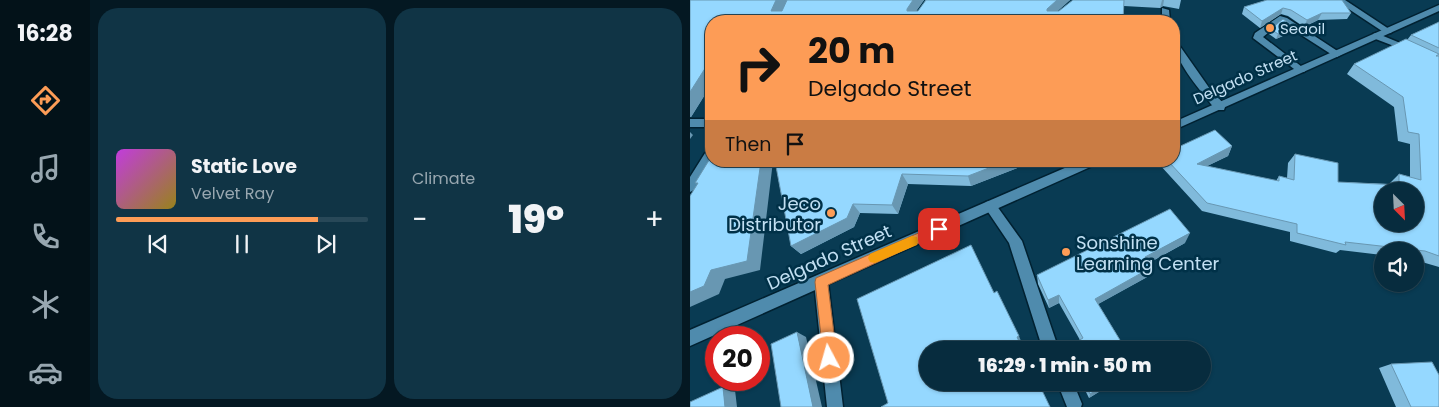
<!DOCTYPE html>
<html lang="en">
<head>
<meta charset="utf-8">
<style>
	body { margin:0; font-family:Poppins,sans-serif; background:#103445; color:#f1f3f6; height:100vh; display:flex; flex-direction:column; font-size:19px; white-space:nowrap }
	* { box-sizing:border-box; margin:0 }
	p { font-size:16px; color:#98a7b0 }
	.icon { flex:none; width:28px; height:28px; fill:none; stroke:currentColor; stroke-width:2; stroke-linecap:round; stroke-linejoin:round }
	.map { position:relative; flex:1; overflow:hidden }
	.drawer { display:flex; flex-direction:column; gap:8px; padding:8px; background:#041822; width:600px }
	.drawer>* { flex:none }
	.top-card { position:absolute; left:15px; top:15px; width:475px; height:152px; border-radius:20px; box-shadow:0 1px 4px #0004,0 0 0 1px #284858; background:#fd9c56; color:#111; overflow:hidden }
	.needle { width:32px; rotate:156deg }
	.buttons { position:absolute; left:684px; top:182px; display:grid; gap:10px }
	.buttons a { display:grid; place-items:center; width:50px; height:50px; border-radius:50%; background:#072c3e; box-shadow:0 1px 4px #0004,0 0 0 1px #284858; font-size:25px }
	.speed { position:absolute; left:15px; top:326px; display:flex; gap:10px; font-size:25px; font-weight:700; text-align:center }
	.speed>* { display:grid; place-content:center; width:65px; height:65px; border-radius:50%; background:#072c3e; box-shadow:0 1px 4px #0004,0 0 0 1px #284858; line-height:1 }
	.speed .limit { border:8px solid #d22; background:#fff; color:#111 }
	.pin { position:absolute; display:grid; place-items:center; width:42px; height:42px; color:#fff; margin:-21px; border-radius:10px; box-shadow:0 2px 8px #0006 }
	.me { position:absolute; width:55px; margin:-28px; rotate:354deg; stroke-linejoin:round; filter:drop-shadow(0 0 4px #0008) }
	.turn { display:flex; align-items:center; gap:18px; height:105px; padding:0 20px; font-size:22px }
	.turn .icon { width:65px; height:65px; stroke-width:2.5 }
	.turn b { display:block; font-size:35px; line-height:42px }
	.then { display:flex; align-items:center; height:48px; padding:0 20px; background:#0003; gap:10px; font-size:19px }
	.big { font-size:38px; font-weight:800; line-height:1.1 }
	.drawer .card { flex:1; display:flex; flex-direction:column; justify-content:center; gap:8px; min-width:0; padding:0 18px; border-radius:20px; background:#103445 }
	.song { display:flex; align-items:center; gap:15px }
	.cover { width:60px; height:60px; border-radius:8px; background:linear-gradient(135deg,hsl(290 70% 55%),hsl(50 70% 35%)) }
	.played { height:5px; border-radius:2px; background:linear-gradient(90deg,#fd9c56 80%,#284858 80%) }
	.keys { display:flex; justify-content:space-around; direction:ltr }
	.heat { display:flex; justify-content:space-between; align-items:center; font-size:28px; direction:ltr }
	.drawer .tiles { flex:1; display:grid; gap:8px; grid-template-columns:repeat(2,1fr) }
	.trip { position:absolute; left:229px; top:341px; width:292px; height:50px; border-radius:25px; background:#072c3e; box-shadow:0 1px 4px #0004,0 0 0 1px #284858; font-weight:800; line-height:50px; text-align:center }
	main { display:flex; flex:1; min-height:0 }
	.tab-bar { display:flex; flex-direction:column; width:90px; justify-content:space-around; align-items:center; background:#031219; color:#98a7b0 }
	.tab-bar .icon { width:35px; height:35px }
	.tab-bar .active { color:#fd9c56 }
	.tab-bar b { font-size:22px; color:#f1f3f6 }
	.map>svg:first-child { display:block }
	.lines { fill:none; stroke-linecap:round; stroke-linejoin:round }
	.lane-casing { stroke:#012131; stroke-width:3 }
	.street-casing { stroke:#012131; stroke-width:3 }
	.secondary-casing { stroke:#012131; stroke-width:3 }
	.lane { fill:#4f8bad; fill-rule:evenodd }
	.street { fill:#4f8bad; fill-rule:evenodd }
	.secondary { fill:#4f8bad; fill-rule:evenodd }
	.wall { fill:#80badb }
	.shaded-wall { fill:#6897b2 }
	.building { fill:#95d8ff; stroke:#6897b2; fill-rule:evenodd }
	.route { fill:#fd9c56; stroke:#a46538 }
	.slow { fill:#f59e0b }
	.poi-dot { fill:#fd9c56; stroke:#003148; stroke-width:2 }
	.labels { text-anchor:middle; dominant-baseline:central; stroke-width:5; stroke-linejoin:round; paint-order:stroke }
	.far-poi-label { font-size:15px; fill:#c2e0f3; stroke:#003148; text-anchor:start }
	.far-street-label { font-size:15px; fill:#c2e0f3; stroke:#003148 }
	.poi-label { font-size:18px; fill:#c2e0f3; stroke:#003148; text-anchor:end }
	.street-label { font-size:18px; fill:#c2e0f3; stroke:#003148 }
</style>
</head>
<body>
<main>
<nav class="tab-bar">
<b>16:28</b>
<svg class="icon active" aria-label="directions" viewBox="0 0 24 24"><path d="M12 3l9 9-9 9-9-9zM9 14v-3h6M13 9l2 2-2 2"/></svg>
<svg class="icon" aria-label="music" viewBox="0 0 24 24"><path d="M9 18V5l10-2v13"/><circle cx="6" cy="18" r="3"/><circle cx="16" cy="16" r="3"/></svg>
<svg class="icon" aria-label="phone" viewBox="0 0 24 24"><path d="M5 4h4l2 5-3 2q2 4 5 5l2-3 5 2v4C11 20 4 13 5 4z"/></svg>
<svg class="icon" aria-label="climate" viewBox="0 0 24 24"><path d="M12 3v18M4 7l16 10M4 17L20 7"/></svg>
<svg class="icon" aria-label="car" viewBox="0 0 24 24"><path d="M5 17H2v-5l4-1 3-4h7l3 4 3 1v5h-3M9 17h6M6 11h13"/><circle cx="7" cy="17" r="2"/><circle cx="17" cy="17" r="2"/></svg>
</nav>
<section class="drawer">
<div class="tiles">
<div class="card">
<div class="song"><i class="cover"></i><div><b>Static Love</b><p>Velvet Ray</p></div></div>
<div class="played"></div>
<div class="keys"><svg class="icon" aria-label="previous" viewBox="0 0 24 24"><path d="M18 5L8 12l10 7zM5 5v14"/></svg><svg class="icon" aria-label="pause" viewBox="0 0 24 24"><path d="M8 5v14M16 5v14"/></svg><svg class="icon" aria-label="next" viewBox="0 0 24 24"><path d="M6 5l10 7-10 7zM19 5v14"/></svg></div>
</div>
<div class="card"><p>Climate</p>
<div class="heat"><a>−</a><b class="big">19°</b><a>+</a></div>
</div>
</div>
</section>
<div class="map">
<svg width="749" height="407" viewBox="0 0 749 407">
	<rect width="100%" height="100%" fill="#093b53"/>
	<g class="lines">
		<defs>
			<path id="lane" d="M645,0h10l47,31 -1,2h-6z
				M472,8l7,2 1,11h-8z
				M590,16l7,2 55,36 -5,3 -3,-1 -53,-34 -18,15 43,33 -2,2h-6l-45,-34 2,-5z
				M686,33l63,26v6l-17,-5 -15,-9 -34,-13v-4z
				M484,41l3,1 33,47 14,15 1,3 -1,3h-8c-12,-15 -43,-50 -42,-69z
				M300,201l4,1 28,39 37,109h-16l-34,-107 -25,-37 2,-4z
				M131,275l5,2 2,5 15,125h-16l-13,-125 2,-5z
				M367,382h16l9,22 -1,3h-14z"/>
			<path id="street" d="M0,119h21v8h-21z
				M21,149l1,12 -18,29 -4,2v-15l17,-27z"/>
			<path id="secondary" d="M749,5v6l-265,119v-8z
				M391,161h18l-2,3 -407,182v-16z"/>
		</defs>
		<use href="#lane" class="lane-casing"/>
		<use href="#street" class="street-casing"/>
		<use href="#secondary" class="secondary-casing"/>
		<use href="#lane" class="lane"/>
		<use href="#street" class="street"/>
		<use href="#secondary" class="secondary"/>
	</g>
	<path class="wall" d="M0,0h234l-8,11h2l8,-11h144l-13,11h2l14,-11h108l-2,9 -16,-3 -3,2 -36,-2 -1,15h-412v64l-20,32z
		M577,0l84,13 -4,6 -29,1 -14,7 -16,-11 -7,-2 -21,14 -18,-14 2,-7z
		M749,22v245l-24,-7v-9h-33v4l-42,-5 -4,3 -46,-12v-9l-88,-21 -43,-47 1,-3h14l58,-15 -4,10 -21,10 69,15 3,-5 8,2 1,-15 7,-9 43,28 51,2 10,-10 11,3v-33l-12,-3 -4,-34 -47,-33 7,-10 53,-24 4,-5z
		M581,29l21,3 -16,7 -7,-5z
		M85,161h260l-64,25 -63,-2 -10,30 -38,-1 -6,14 -53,27 -10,-8z
		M495,243l-36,20 3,4 -3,9 -51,28 28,46h-60v-2l14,-8 -21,-37 -10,5 -11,-24 -1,-9z
		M701,364l48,43h-43l-17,-39z
		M391,382h34l-26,16z"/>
	<path class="shaded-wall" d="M86,0h12l-10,21 -7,-10z
		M223,0h11l-14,20 -3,-11z
		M367,0h13l-22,20 -1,-11z
		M472,0h2l-1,6 -3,2z
		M593,8l-2,6 -21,14 2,-7z
		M632,13l-4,7 -14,7 3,-7z
		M605,27l-3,5 -16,7 2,-5z
		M21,59v26l-20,32h-1v-25z
		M0,132l3,3 -3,4z
		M542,146l-4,10 -35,17 4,-9z
		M71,161h12l-13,109 -35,9 -6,15 -29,13v-15z
		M317,161h28l-64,25 -3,-10z
		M212,174l6,10 -10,30 -6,-9z
		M163,204l7,9 -6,14 -53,27 -10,-8z
		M500,233l-5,10 -44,24 4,-10z
		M462,267l-3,9 -56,31 2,-8z
		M369,295v8l-10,5 -1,-8z
		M107,332l9,5 16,70h-9z
		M329,336l2,5 -2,1 -2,-5z
		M419,382h6l-26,16 1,-4z
		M33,387l12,3 2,17h-12z"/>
	<path class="building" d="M0,0h86l-5,11h11l5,-11h126l-6,9v2h11l8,-11h131l-10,9v2h12l14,-11h51l-1,21h-346l-5,-3 -3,3h-58v38l-21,33z
		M577,0h75l9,13h-29l-15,7 -16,-10 -8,-2 -21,13 -18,-14z
		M593,19l12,8 -17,7 -7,-5z
		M749,22v26l-28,-13z
		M716,39l33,15 -3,2h3v200l-14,-5 -80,-9 1,3 -49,-12v-9l-90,-21 -39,-42h6v-12l41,-19 17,16 -35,18 82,17v-5l15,4 1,-26 43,9v19l61,3v-11l22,6 -2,-46 -11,-2 -5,-35 -49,-33zM692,191h33v33h-33z
		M21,157v4h50l-14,100 -36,9 -7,16 -14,6v-96l8,-13h-3z
		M85,161h232l-39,15 -66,-2 -10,31 -39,-1 -6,14 -56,28z
		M480,209l20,24 -45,24 7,10 -57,32 31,51h-59l-1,-2 17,-10 -24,-43 -11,5 -11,-25z
		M281,245l23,48 3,-2 22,45 -2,1 6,13h-95v32h110l12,25h-169l7,-4 -31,-104z
		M107,332l16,75h-32l-10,-63z
		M742,362l7,13v32h-28l-20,-43z
		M394,382h25l-19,12z
		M33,387l2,20h-35v-5z"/>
	<path class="route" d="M249,224l4,1 2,4 -2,3 -115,53 9,73 -3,5 -5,2 -5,-2 -9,-81 1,-4z"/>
	<path class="slow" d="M222,236l5,1 1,4 -1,4 -42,18 -5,-1 -2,-4 2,-4z"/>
	<g class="poi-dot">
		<circle cx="580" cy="28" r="5"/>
		<circle cx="141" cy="213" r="5"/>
		<circle cx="376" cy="252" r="5"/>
	</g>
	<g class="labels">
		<g class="far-poi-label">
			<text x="590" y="28">Seaoil</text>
		</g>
		<g class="far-street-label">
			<text transform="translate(555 77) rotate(-24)">Delgado Street</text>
		</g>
		<g class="poi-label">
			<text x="131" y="203">Jeco<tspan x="131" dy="21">Distributor</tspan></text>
			<text x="386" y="242" text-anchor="start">Sonshine<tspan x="386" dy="21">Learning Center</tspan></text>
		</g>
		<g class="street-label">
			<text transform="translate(139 257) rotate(-24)">Delgado Street</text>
		</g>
	</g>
</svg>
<div class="buttons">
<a><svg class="needle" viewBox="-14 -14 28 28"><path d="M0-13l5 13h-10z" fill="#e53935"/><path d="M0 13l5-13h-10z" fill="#98a7b0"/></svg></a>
<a><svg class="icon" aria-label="sound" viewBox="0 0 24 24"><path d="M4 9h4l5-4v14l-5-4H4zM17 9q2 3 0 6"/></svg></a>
</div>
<div class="speed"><div class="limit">20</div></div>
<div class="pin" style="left:249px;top:229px;background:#d93025"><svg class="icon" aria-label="arrive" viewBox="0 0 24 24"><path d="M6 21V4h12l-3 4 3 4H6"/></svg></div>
<svg class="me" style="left:139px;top:358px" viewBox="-20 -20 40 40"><circle r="17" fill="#fd9c56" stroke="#fff" stroke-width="3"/><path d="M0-11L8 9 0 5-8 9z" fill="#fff"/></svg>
<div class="trip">16:29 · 1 min · 50 m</div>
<div class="top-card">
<div class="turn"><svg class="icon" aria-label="right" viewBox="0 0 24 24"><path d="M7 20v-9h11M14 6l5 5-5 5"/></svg><div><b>20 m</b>Delgado Street</div></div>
<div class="then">Then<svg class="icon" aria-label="arrive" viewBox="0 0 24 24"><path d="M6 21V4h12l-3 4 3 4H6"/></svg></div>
</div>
</div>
</main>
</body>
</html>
